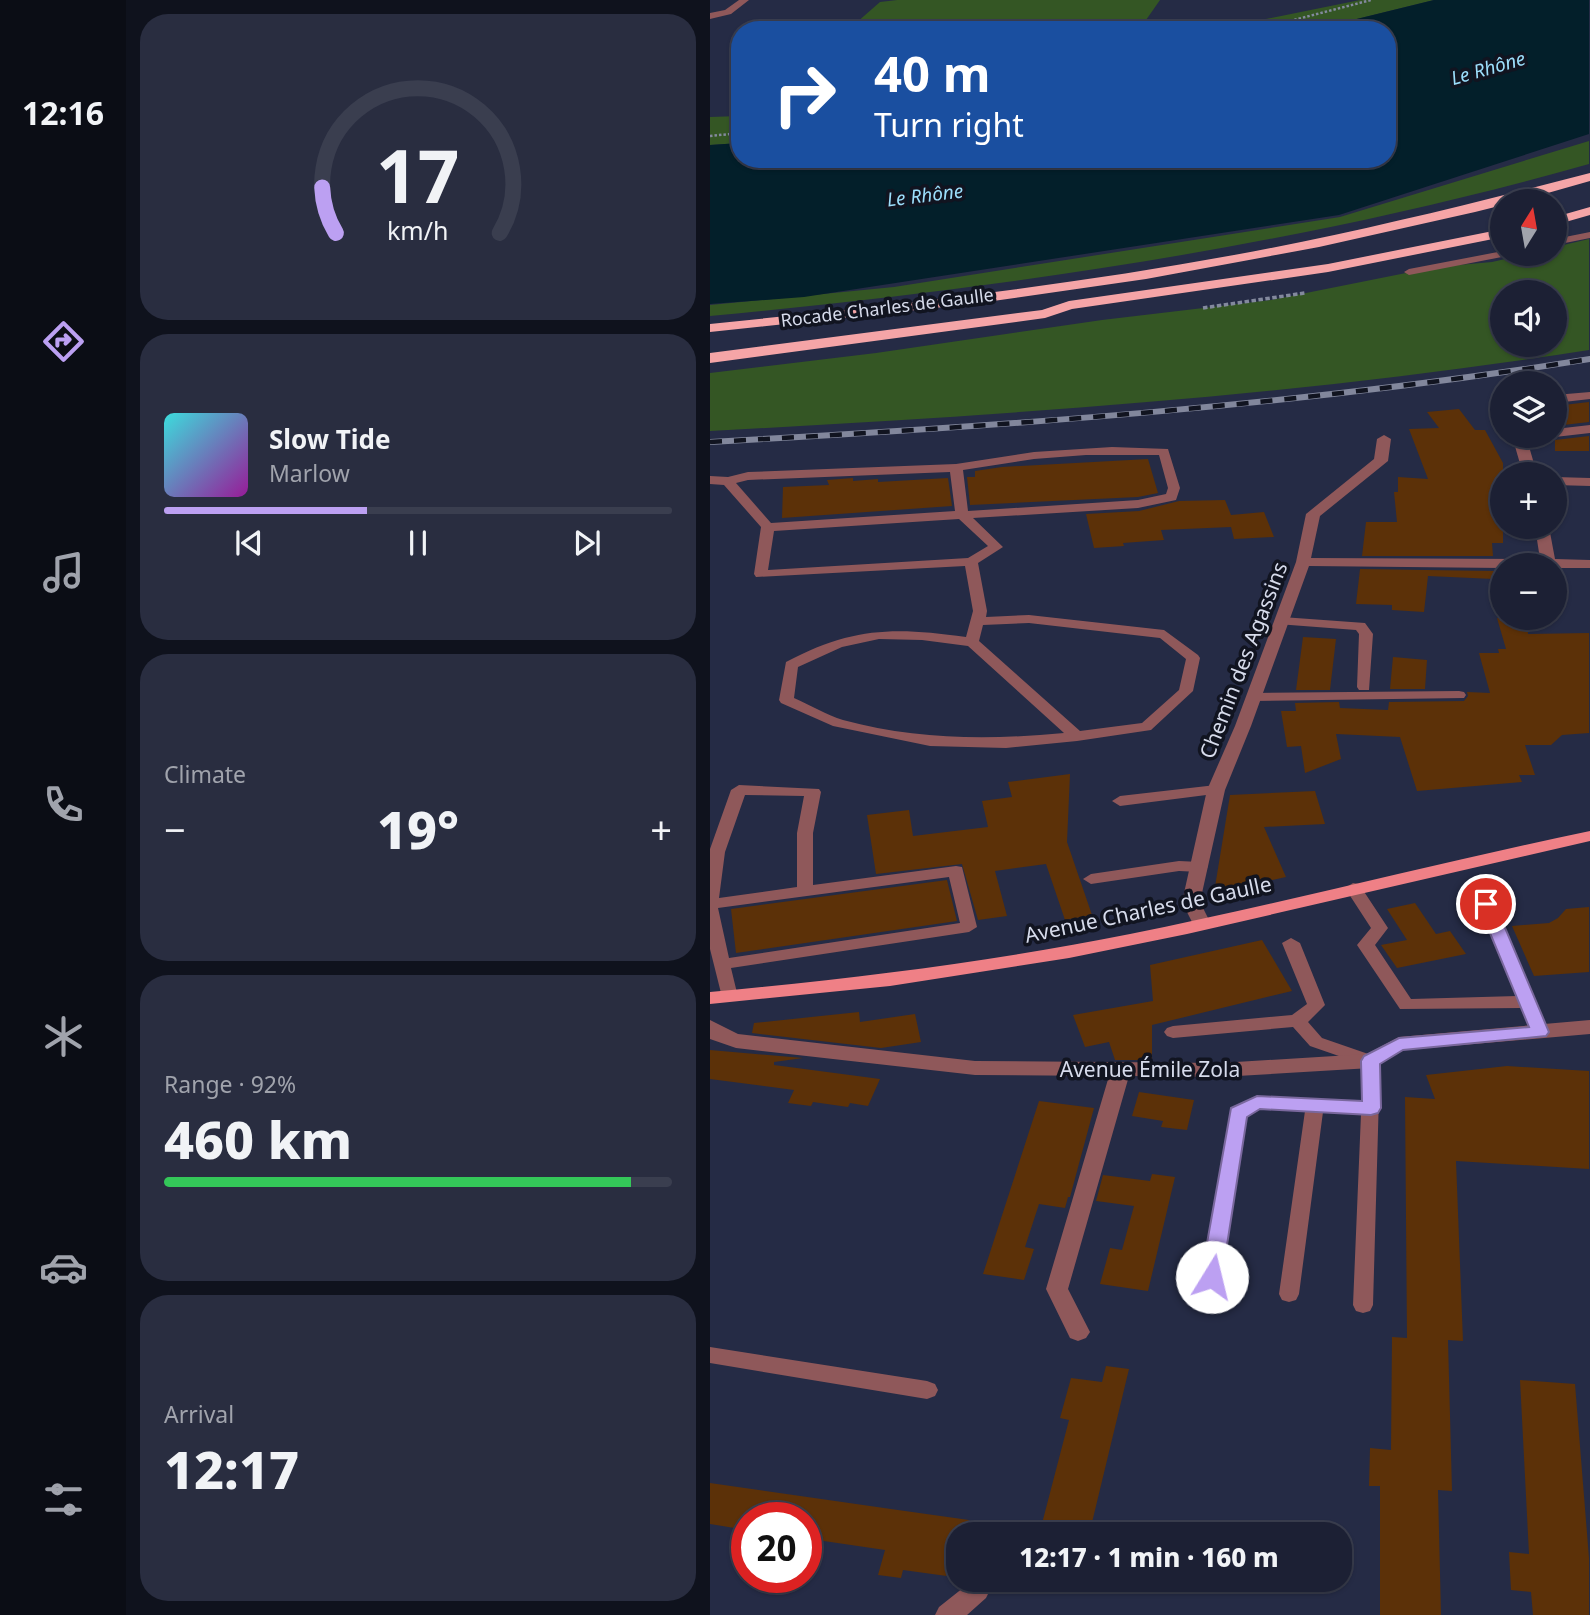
<!DOCTYPE html>
<html lang="en">
<head>
<meta charset="utf-8">
<style>
	body { margin:0; font-family:"Noto Sans",sans-serif; background:#292d40; color:#f1f3f6; height:100vh; display:flex; flex-direction:column; font-size:26px; white-space:nowrap }
	* { box-sizing:border-box; margin:0 }
	p { font-size:23px; color:#a0a3ac }
	.icon { flex:none; width:38px; height:38px; fill:none; stroke:currentColor; stroke-width:2; stroke-linecap:round; stroke-linejoin:round }
	.map { position:relative; flex:1; overflow:hidden }
	.panel { display:flex; flex-direction:column; gap:14px; padding:14px; background:#0f121d; width:584px }
	.panel>* { flex:none }
	.top-card { position:absolute; left:21px; top:21px; width:665px; height:147px; border-radius:28px; box-shadow:0 2px 5px #0004,0 0 0 2px #3a3e4f; background:#1a4fa0; color:#fff; overflow:hidden }
	.needle { width:46px; rotate:11deg }
	.buttons { position:absolute; left:780px; top:189px; display:grid; gap:14px }
	.buttons a { display:grid; place-items:center; width:77px; height:77px; border-radius:50%; background:#1c2034; box-shadow:0 2px 5px #0004,0 0 0 2px #3a3e4f; font-size:35px }
	.speed { position:absolute; left:21px; top:1502px; display:flex; gap:14px; font-size:35px; font-weight:700; text-align:center }
	.speed>* { display:grid; place-content:center; width:91px; height:91px; border-radius:50%; background:#1c2034; box-shadow:0 2px 5px #0004,0 0 0 2px #3a3e4f; line-height:1 }
	.speed .limit { border:10px solid #d22; background:#fff; color:#111 }
	.pin { position:absolute; display:grid; place-items:center; width:60px; height:60px; color:#fff; margin:-30px; border:4px solid #fff; border-radius:50%; box-shadow:0 2px 7px #0007 }
	.me { position:absolute; width:77px; margin:-38px; rotate:9deg; stroke-linejoin:round; filter:drop-shadow(0 0 5px #0008) }
	.turn { display:flex; align-items:center; gap:24px; height:147px; padding:0 28px; font-size:32px }
	.turn .icon { width:91px; height:91px; stroke-width:2.5 }
	.turn b { display:block; font-size:49px; line-height:60px }
	.big { font-size:52px; font-weight:800; line-height:1.1 }
	.panel .card { flex:1; display:flex; flex-direction:column; justify-content:center; gap:10px; min-width:0; padding:0 24px; border-radius:28px; background:#292d40 }
	.panel .dial { align-items:center; gap:0 }
	.dial svg { height:182px; overflow:visible; fill:none; stroke:#3a3e4f; stroke-width:7; stroke-linecap:round; text-anchor:middle }
	.dial text { fill:#f1f3f6; stroke:none }
	.song { display:flex; align-items:center; gap:21px }
	.cover { width:84px; height:84px; border-radius:10px; background:linear-gradient(135deg,hsl(180 70% 55%),hsl(300 70% 35%)) }
	.played { height:7px; border-radius:4px; background:linear-gradient(90deg,#bca0f2 40%,#3a3e4f 40%) }
	.keys { display:flex; justify-content:space-around; direction:ltr }
	.heat { display:flex; justify-content:space-between; align-items:center; font-size:38px; direction:ltr }
	.charge { height:10px; border-radius:5px; background:linear-gradient(90deg,#34c759 92%,#3a3e4f 0) }
	.trip { position:absolute; left:236px; top:1522px; width:406px; height:70px; border-radius:28px; background:#1c2034; box-shadow:0 2px 5px #0004,0 0 0 2px #3a3e4f; font-weight:800; line-height:70px; text-align:center }
	main { display:flex; flex:1; min-height:0 }
	.menu { display:flex; flex-direction:column; width:126px; justify-content:space-around; align-items:center; background:#0b0d15; color:#a0a3ac }
	.menu .icon { width:49px; height:49px }
	.menu .selected { color:#bca0f2 }
	.menu b { font-size:32px; color:#f1f3f6 }
	.map>svg:first-child { display:block }
	.green { fill:#345624; fill-rule:evenodd }
	.water { fill:#031f2a }
	.building { fill:#5c3108 }
	.lines { fill:none; stroke-linecap:round; stroke-linejoin:round }
	.path-far1 { stroke:#83899d; stroke-width:2.5; stroke-dasharray:2.5 2; stroke-linecap:butt }
	.path { stroke:#83899d; stroke-width:3.5; stroke-dasharray:4.5 2.5; stroke-linecap:butt }
	.lane { fill:#8f585a; fill-rule:evenodd }
	.street { fill:#8f585a; fill-rule:evenodd }
	.primary { fill:#ef8086; fill-rule:evenodd }
	.highway { fill:#f5a5a7; fill-rule:evenodd }
	.rail-casing { stroke:#82879c; stroke-width:6 }
	.rail { stroke:#111420; stroke-width:4.5; stroke-dasharray:12; stroke-linecap:butt }
	.route { fill:#bca0f2; stroke:#7a689d; stroke-width:2 }
	.labels { text-anchor:middle; dominant-baseline:central; stroke-width:7; stroke-linejoin:round; paint-order:stroke }
	.far-street-label { font-size:18px; fill:#d6dbeb; stroke:#111420 }
	.far-water-label { font-size:19px; font-style:italic; fill:#9cdefb; stroke:#111420 }
	.street-label { font-size:21px; fill:#d6dbeb; stroke:#111420 }
</style>
</head>
<body>
<main>
<nav class="menu">
<b>12:16</b>
<svg class="icon selected" aria-label="directions" viewBox="0 0 24 24"><path d="M12 3l9 9-9 9-9-9zM9 14v-3h6M13 9l2 2-2 2"/></svg>
<svg class="icon" aria-label="music" viewBox="0 0 24 24"><path d="M9 18V5l10-2v13"/><circle cx="6" cy="18" r="3"/><circle cx="16" cy="16" r="3"/></svg>
<svg class="icon" aria-label="phone" viewBox="0 0 24 24"><path d="M5 4h4l2 5-3 2q2 4 5 5l2-3 5 2v4C11 20 4 13 5 4z"/></svg>
<svg class="icon" aria-label="climate" viewBox="0 0 24 24"><path d="M12 3v18M4 7l16 10M4 17L20 7"/></svg>
<svg class="icon" aria-label="car" viewBox="0 0 24 24"><path d="M5 17H2v-5l4-1 3-4h7l3 4 3 1v5h-3M9 17h6M6 11h13"/><circle cx="7" cy="17" r="2"/><circle cx="17" cy="17" r="2"/></svg>
<svg class="icon" aria-label="filters" viewBox="0 0 24 24"><path d="M4 7h16M4 17h16"/><circle cx="9" cy="7" r="2"/><circle cx="15" cy="17" r="2"/></svg>
</nav>
<section class="panel">
<div class="card dial"><svg viewBox="0 0 100 80">
<path d="M14 69A42 42 0 1 1 86 69"/>
<path d="M14 69A42 42 0 0 1 8 49" stroke="#bca0f2"/>
<text x="50" y="56" font-size="32" font-weight="700">17</text>
<text x="50" y="72" font-size="11">km/h</text>
</svg></div>
<div class="card">
<div class="song"><i class="cover"></i><div><b>Slow Tide</b><p>Marlow</p></div></div>
<div class="played"></div>
<div class="keys"><svg class="icon" aria-label="previous" viewBox="0 0 24 24"><path d="M18 5L8 12l10 7zM5 5v14"/></svg><svg class="icon" aria-label="pause" viewBox="0 0 24 24"><path d="M8 5v14M16 5v14"/></svg><svg class="icon" aria-label="next" viewBox="0 0 24 24"><path d="M6 5l10 7-10 7zM19 5v14"/></svg></div>
</div>
<div class="card"><p>Climate</p>
<div class="heat"><a>−</a><b class="big">19°</b><a>+</a></div>
</div>
<div class="card"><p>Range · 92%</p><b class="big">460 km</b><div class="charge"></div></div>
<div class="card"><p>Arrival</p><b class="big">12:17</b></div>
</section>
<div class="map">
<svg width="880" height="1615" viewBox="0 0 880 1615">
	<rect width="100%" height="100%" fill="#252b45"/>
	<path class="green" d="M187,0h263l-21,30h-291l32,-28z
		M650,0h74l-122,30h-100z
		M30,116v27l-30,2v-28z
		M879,141v23c-287,81 -582,124 -879,152v-11l184,-18 446,-70z
		M879,239v111c-290,46 -585,65 -879,81v-58l166,-20 226,-33 169,-20 165,-33 56,-5 35,-8h28v-7zM793,292h52v53h-52z"/>
	<path class="water" d="M724,0h155v134l-250,81 -535,82 -94,7v-159l30,-2v16h647v-129h-75z"/>
	<path class="building" d="M879,402v20l-34,4v-20z
		M749,409l16,21h10l18,33v80h-11l1,13h-131l4,-34h31l-3,-30h4v-15l30,2 -19,-50 30,-1 -12,-16z
		M879,436v15h-34v-11z
		M438,459l10,34 -20,4 -168,8 -3,-28h8v-6l27,-4z
		M143,478v3l25,-2v3l70,-4 4,28 -170,12 1,-31 46,-2 -2,-5z
		M515,500l6,15 33,-3 10,25 -40,2 -3,-12 -70,3 3,10 -41,3 1,3 -30,2 -8,-34 53,-3 40,-10z
		M650,569l134,2v8l-66,-3 -4,36 -32,-2v-5l-36,-1z
		M787,618h30l1,16 61,-1v100l-27,2 -11,10h-26l10,30h-16l3,7 -105,9 -17,-54 -64,-3 5,25 -36,14 -4,-27 -14,1 -6,-36h15l-1,-8 44,-1 1,6 48,2 1,-8 75,-1 4,-5 -1,-4 23,1 -11,-40h20l-1,-4h8z
		M593,637l33,2 -6,51h-34z
		M683,657l34,3 -2,29h-35z
		M360,774l-3,68 25,73 -27,5 -19,-56 -51,7 12,45 -29,4 -16,-56 -86,10 -9,-59 42,-5 4,26 75,-9 -6,-26 30,-4 -4,-15z
		M605,791l10,33 -61,3 22,50 -72,16 16,-98z
		M237,880l10,41 -221,32 -5,-44z
		M705,903l21,31 14,-3 16,23 -69,14 -16,-23 26,-5 -20,-31z
		M879,907v65l-55,4 -22,-50 37,-3 9,-5 8,-9z
		M552,940l30,51 -140,34v35h-37l-6,-18 -24,5 -12,-32 80,-14 -3,-36z
		M149,1012l1,10 55,-8 6,28 -40,6 -129,-15 2,-10z
		M0,1050l93,8 -29,4v3l106,14 -12,27 -18,-3 -2,4 -35,-5 -2,4 -23,-3 6,-13 -84,-11z
		M797,1066l82,5v98l-133,-8 7,180 -15,-1 4,151 -14,-1 3,125h-61v-129h-11l1,-38 21,2 1,-113 15,1 -2,-241 30,2 -9,-24z
		M429,1092l55,8 -7,30 -26,-3 2,-6 -31,-5z
		M329,1101l55,7 -24,89h-2l-3,11 -26,-4 -14,43 9,2 -10,31 -41,-6z
		M442,1174l23,3 -27,114 -48,-7 10,-36 12,2 12,-44 -38,-5 7,-26 47,6z
		M396,1366l23,3 -40,166h-50l30,-115 -9,-2 11,-40 31,4z
		M810,1380l55,4 14,174v57h-56l-2,-23 -20,-2 -2,-38 20,2z
		M0,1483l188,27 71,10 -4,15h-7v24l-4,18 -51,-7 -2,8 -23,-3 7,-25 -68,-10 3,-7 -14,-2v-14h-59v13l-37,-6z"/>
	<g class="lines">
		<path class="path-far1" d="M545,30l116,-30
			M0,136l30,-3"/>
		<path class="path" d="M493,308l102,-15"/>
		<path class="lane" d="M880,232v6l-35,7v-6z
			M793,251v3h5l-1,2 -98,19 -5,-3 5,-3z
			M880,392v7l-35,4v-8z
			M793,403l-3,13h-8v-11z
			M880,425v8l-35,4 -4,-1h4v-7z
			M806,436h27l-2,3 -24,2z
			M402,447l56,2 12,39 -4,12 -38,8 -165,10 30,29 -25,16 9,48 -1,6 43,-2 135,15 34,25 2,3 -7,33 -42,39 -74,11 -71,7 -76,-2 -97,-20 -52,-23 -2,-3 7,-38c66,-35 108,-35 180,-25l7,-26 -8,-45 -209,11 -2,-3 7,-47 -37,-42 -14,-1v-8l18,1 20,-5 208,-8 78,-12zM376,455h73l9,33 -2,6 -28,6 -170,11 -5,-41 71,-11zM240,472l5,39 -184,12 -35,-40 12,-3zM249,519l29,27 -20,12 -200,12 6,-39zM319,623l131,15 26,21 -7,31 -37,33 -62,8 -101,-90 4,-16zM169,639l43,1 46,6 96,87c-74,7 -148,7 -221,-13 -16,-5 -33,-15 -49,-22l4,-31 44,-20z
			M845,477l35,1v8l-35,-1z
			M572,617l83,6 8,11 -4,56h-10l-2,-3 2,-53 -3,-4 -79,-6 -2,-3z
			M749,691l5,1 2,3 -2,3 -211,3 -7,-4 7,-4z
			M29,785l80,4 2,3 -8,41v52l143,-19 6,1 15,60 -8,5 -238,36 7,29 -3,4h-12l-13,-52v-100l21,-59zM35,795l59,1 -7,37v54l-78,11 6,-46zM239,877l11,46 -231,35 -11,-50z
			M506,785l8,5 -2,3 -102,13 -8,-5 8,-5z
			M469,861l21,1 8,5 -8,5 -21,-1 -88,13 -8,-5 8,-5z
			M643,883l6,1 29,44 -13,17 36,54 106,-3 -39,-92 2,-4h12l57,132 -3,4h-12l-12,-28 -122,1 -43,-64 14,-17 -26,-40z
			M581,938l9,5 25,62 -17,17 14,16 55,19 3,4 -7,244 -3,6 -7,2 -7,-2 -3,-6 8,-191 -38,-2 -24,182 -3,6 -7,2 -7,-2 -3,-6 26,-183 -45,-2 -13,7 -25,161 -3,5 -7,3 -7,-3 -3,-5 29,-169 26,-12 105,5v-37l-52,-18 -17,-19 -120,11 -6,-2 -3,-4 3,-4 6,-2 119,-11 15,-11 -25,-61z
			M0,1347l217,34 8,3 3,6 -3,6 -8,3 -217,-36z"/>
		<path class="street" d="M29,0h10l-18,14 -21,5v-6l15,-3z
			M786,409l7,3v11l-14,-10z
			M674,435l7,4 -3,22 -68,55 -9,42 229,1 -5,-32h14l6,32 35,1v8h-35v-3h-52v3l-194,-2 -58,160 -26,64 -25,112 11,22 -2,4h-14l-13,-26 25,-112 28,-64 61,-164 10,-48 68,-55 3,-20z
			M802,436h14l11,38h-14z
			M0,1020l28,14 237,27 245,2 147,-9 32,-17 191,-17v14l-186,16 -33,18 -151,9 -91,-1 -61,213 22,43 -4,6 -8,3 -8,-3 -24,-49 63,-213 -134,-1 -239,-27 -26,-9z
			M263,1580l13,2 4,8 -4,8 -19,17h-32l4,-8z"/>
		<path class="primary" d="M880,831v10l-403,93 -118,24 -179,28 -180,18v-12c141,-13 281,-30 420,-58 154,-31 306,-71 460,-103z"/>
		<path class="highway" d="M880,173v8l-70,20h-17v4l-28,7 -156,35 -173,32 -174,25 -262,28v-8c175,-18 351,-37 524,-69 120,-22 238,-51 356,-82z
			M880,207v8l-35,10v-8z
			M793,229v8l-175,35 -256,37 -27,9 -335,45v-10l332,-43 27,-9 259,-37z"/>
		<defs>
			<path id="rail" d="M0,442c295,-16 588,-36 880,-83"/>
		</defs>
		<use href="#rail" class="rail-casing"/>
		<use href="#rail" class="rail"/>
	</g>
	<path class="route" d="M776,898l9,6 54,128 -3,4 -143,14 -23,14 1,44 -3,5 -7,2 -111,-6 -13,8 -25,160 -3,6 -7,2 -8,-2 -3,-6 30,-169 26,-12 105,5 -1,-40 3,-5 35,-18 130,-11 -51,-123z"/>
	<g class="labels">
		<g class="far-street-label">
			<text transform="translate(177 307) rotate(-7)">Rocade Charles de Gaulle</text>
		</g>
		<g class="far-water-label">
			<text transform="translate(778 68) rotate(-16)">Le Rhône</text>
			<text transform="translate(215 195) rotate(-7)">Le Rhône</text>
		</g>
		<g class="street-label">
			<text transform="translate(533 660) rotate(-69)">Chemin des Agassins</text>
			<text transform="translate(438 909) rotate(-12)">Avenue Charles de Gaulle</text>
			<text x="440" y="1069">Avenue Émile Zola</text>
		</g>
	</g>
</svg>
<div class="buttons">
<a><svg class="needle" viewBox="-14 -14 28 28"><path d="M0-13l5 13h-10z" fill="#e53935"/><path d="M0 13l5-13h-10z" fill="#a0a3ac"/></svg></a>
<a><svg class="icon" aria-label="sound" viewBox="0 0 24 24"><path d="M4 9h4l5-4v14l-5-4H4zM17 9q2 3 0 6"/></svg></a>
<a><svg class="icon" aria-label="layers" viewBox="0 0 24 24"><path d="M12 4l9 5-9 5-9-5zM3 14l9 5 9-5"/></svg></a>
<a>+</a>
<a>−</a>
</div>
<div class="speed"><div class="limit">20</div></div>
<div class="pin" style="left:776px;top:904px;background:#d93025"><svg class="icon" aria-label="arrive" viewBox="0 0 24 24"><path d="M6 21V4h12l-3 4 3 4H6"/></svg></div>
<svg class="me" style="left:502px;top:1277px" viewBox="-20 -20 40 40"><circle r="19" fill="#fff"/><path d="M0-13L10 11 0 6-10 11z" fill="#bca0f2"/></svg>
<div class="trip">12:17 · 1 min · 160 m</div>
<div class="top-card">
<div class="turn"><svg class="icon" aria-label="right" viewBox="0 0 24 24"><path d="M7 20v-9h11M14 6l5 5-5 5"/></svg><div><b>40 m</b>Turn right</div></div>
</div>
</div>
</main>
</body>
</html>
